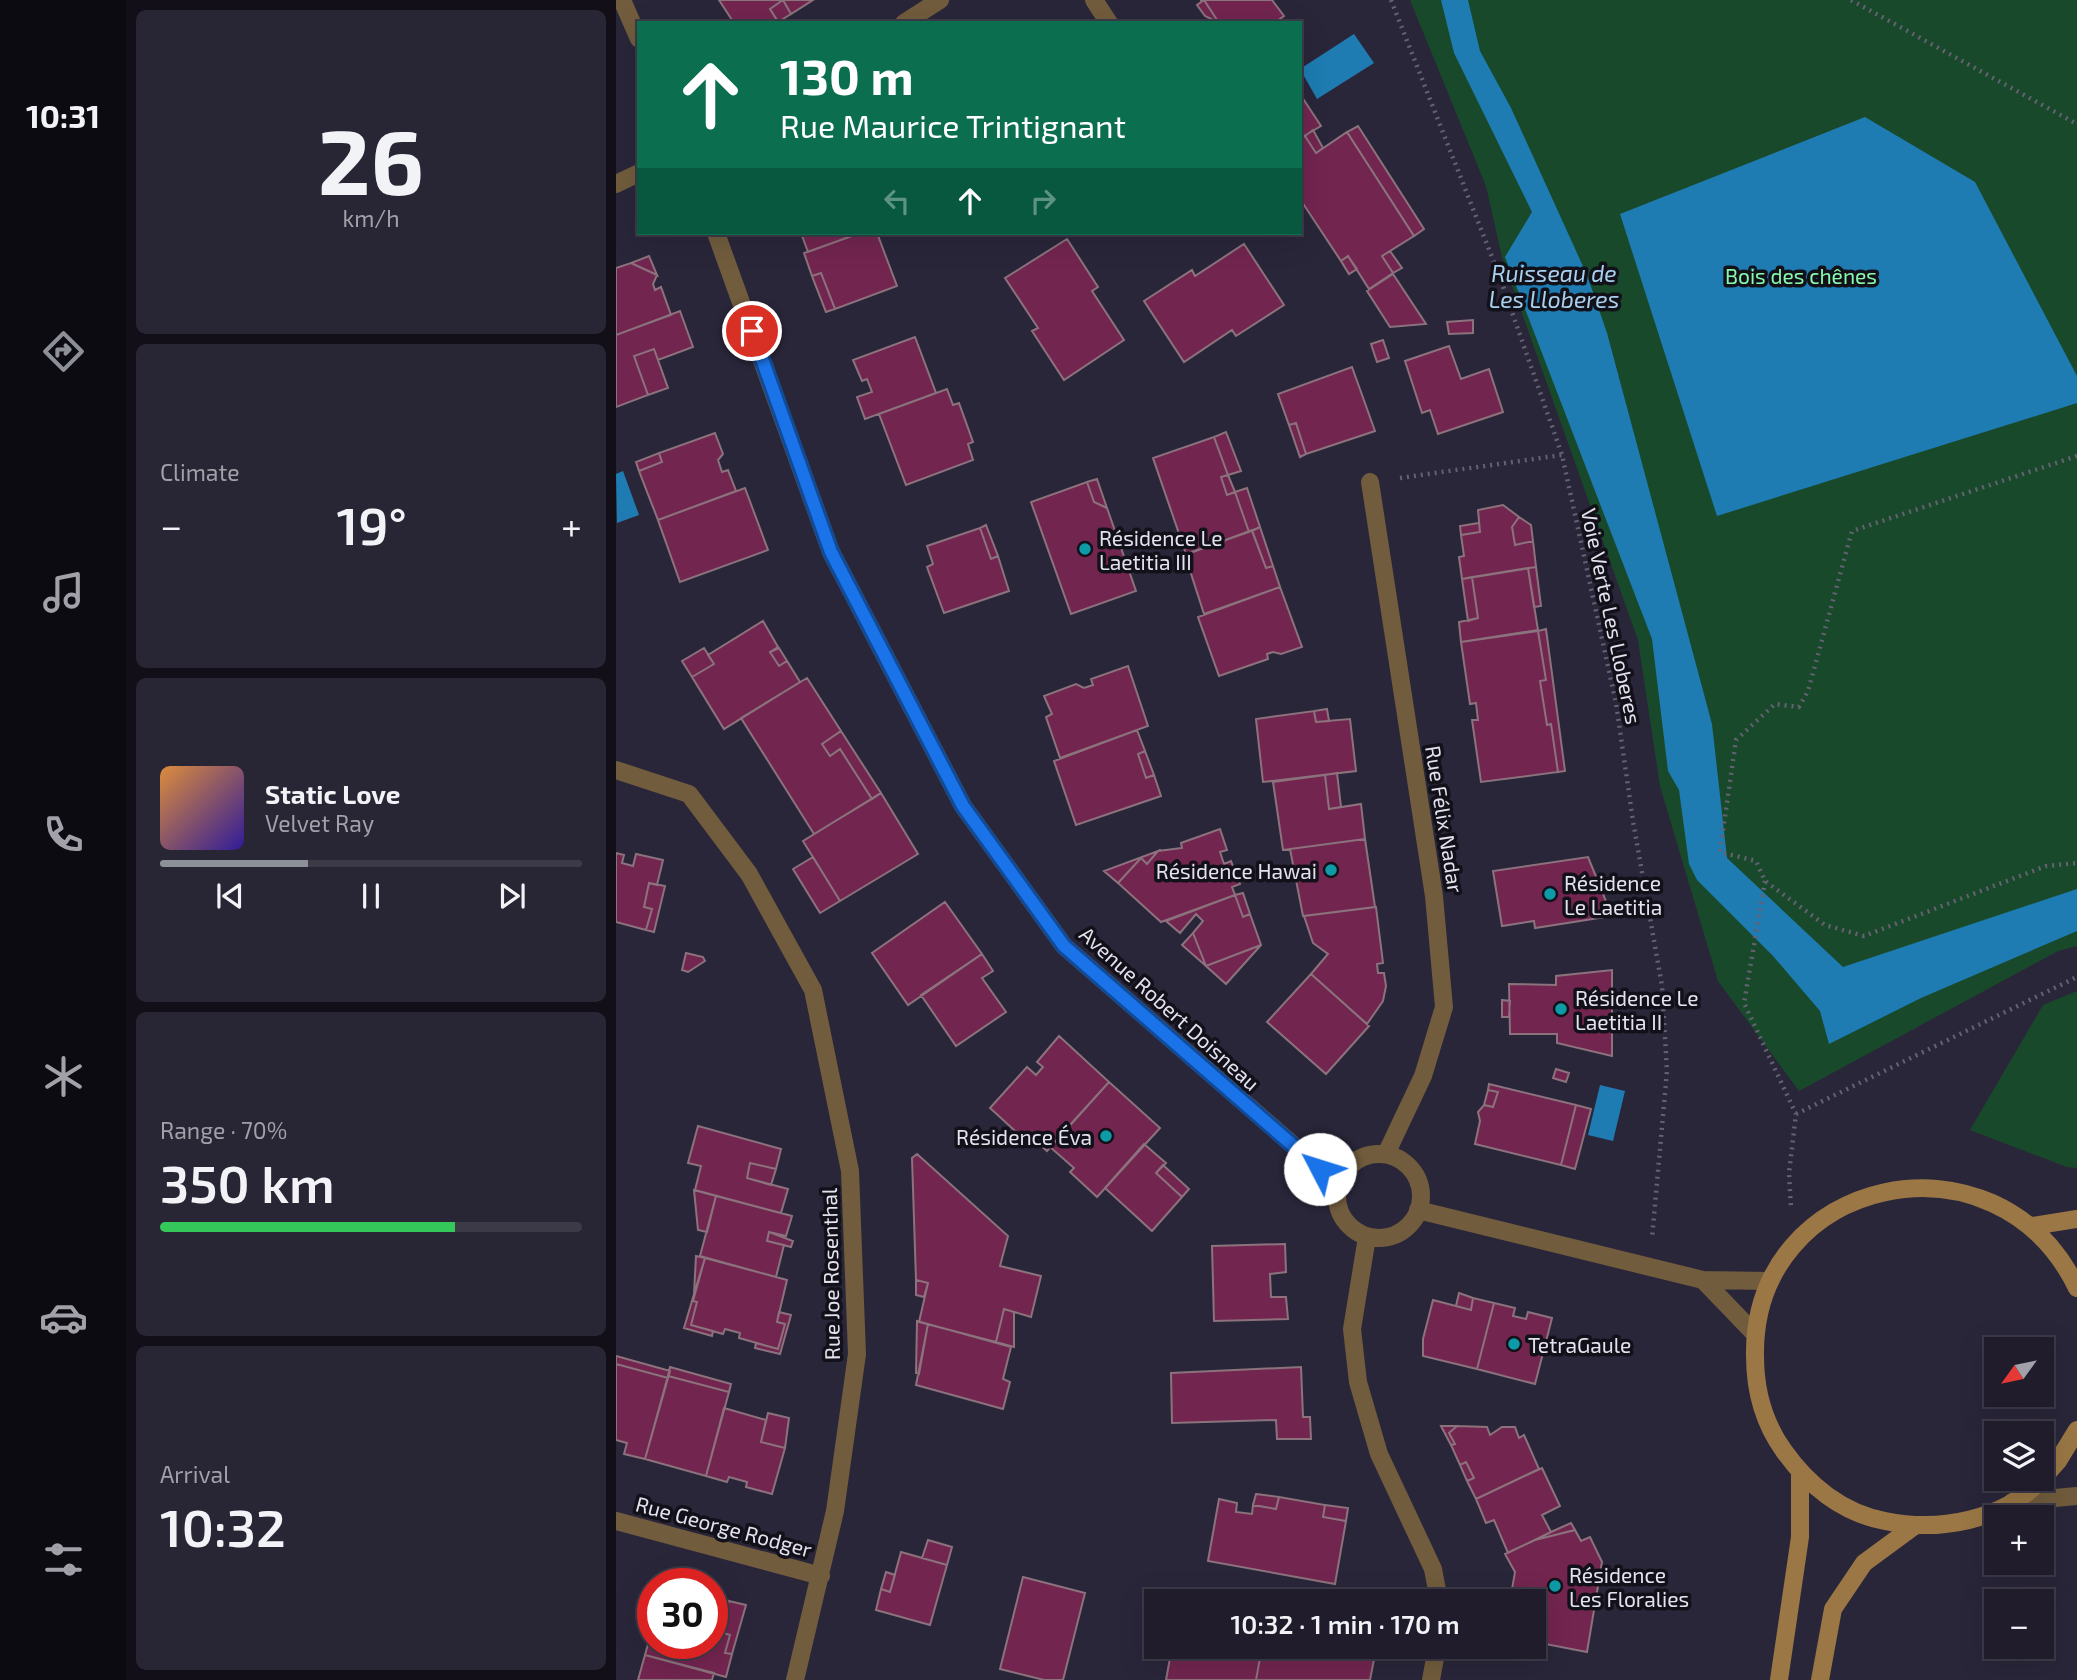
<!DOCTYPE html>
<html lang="en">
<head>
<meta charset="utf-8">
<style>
	body { margin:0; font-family:"Exo 2",sans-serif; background:#282534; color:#f1f3f6; height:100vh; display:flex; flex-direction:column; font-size:26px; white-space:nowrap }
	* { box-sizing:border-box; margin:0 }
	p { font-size:23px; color:#a2a1a9 }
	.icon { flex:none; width:38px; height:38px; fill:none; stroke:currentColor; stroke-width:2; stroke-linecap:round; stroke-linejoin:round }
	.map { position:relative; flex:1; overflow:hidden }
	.details { display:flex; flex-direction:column; gap:10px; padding:10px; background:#120f18; width:490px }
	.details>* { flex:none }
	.guide { position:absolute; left:21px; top:21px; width:665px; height:214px; border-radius:0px; box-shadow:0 7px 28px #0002,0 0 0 2px #3d3a48; background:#0b6e4f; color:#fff; overflow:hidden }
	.needle { width:46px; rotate:237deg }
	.buttons { position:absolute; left:1368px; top:1337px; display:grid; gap:14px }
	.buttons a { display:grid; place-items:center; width:70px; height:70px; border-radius:0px; background:#201c2c; box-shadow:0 7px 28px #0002,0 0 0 2px #3d3a48; font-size:35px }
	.speed { position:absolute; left:21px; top:1568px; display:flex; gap:14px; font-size:35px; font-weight:700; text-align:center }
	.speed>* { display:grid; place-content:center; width:91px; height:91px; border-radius:50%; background:#201c2c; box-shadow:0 7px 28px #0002,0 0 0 2px #3d3a48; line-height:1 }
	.speed .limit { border:10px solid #d22; background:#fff; color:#111 }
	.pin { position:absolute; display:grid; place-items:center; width:60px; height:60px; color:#fff; margin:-30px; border:4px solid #fff; border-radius:50%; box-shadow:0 2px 7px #0007 }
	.me { position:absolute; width:77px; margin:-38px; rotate:310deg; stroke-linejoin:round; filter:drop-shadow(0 0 5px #0008) }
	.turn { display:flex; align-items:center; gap:24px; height:147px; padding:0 28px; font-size:32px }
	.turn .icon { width:91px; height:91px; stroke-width:2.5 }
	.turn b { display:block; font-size:49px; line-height:60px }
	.lanes { display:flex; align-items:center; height:66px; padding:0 28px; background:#0003; justify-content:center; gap:35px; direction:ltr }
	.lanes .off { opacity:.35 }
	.big { font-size:52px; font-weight:600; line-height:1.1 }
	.details .card { flex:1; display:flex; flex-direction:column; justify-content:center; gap:10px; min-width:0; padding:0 24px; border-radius:10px; background:#282534 }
	.details .dial { align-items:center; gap:0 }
	.dial b { font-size:91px; line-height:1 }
	.song { display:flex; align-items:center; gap:21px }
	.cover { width:84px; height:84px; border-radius:10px; background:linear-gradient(135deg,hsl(30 70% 55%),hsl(250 70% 35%)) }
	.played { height:7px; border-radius:4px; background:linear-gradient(90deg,#8c9099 35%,#3d3a48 35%) }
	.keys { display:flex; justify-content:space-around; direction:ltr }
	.heat { display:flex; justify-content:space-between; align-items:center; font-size:38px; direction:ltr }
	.charge { height:10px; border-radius:5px; background:linear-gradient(90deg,#34c759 70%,#3d3a48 0) }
	.trip { position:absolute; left:528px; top:1589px; width:402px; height:70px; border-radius:0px; background:#201c2c; box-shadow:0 7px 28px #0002,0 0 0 2px #3d3a48; font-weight:600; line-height:70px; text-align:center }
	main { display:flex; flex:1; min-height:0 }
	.tabs { display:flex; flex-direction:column; width:126px; justify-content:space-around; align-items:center; background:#0d0b12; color:#a2a1a9 }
	.tabs .icon { width:49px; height:49px }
	.tabs .current { color:#8c9099 }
	.tabs b { font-size:32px; color:#f1f3f6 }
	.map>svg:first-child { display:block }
	.green { fill:#19492b }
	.water { fill:#1e7cb2 }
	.building { fill:#72254f; stroke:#8b727d; stroke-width:2 }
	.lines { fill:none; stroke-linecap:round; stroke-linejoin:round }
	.path { stroke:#646173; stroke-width:4.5; stroke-dasharray:2 5; stroke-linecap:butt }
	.minor { stroke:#715c3d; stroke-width:18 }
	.secondary { stroke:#9a7745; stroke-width:18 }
	.route-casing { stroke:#114b97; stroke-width:18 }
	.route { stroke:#1a73e8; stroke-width:12 }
	.culture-dot { fill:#0f9aa8; stroke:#121119; stroke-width:2.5 }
	.labels { text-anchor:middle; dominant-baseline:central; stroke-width:7; stroke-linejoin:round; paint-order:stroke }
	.park-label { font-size:21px; fill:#87f9af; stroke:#121119 }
	.poi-label { font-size:21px; fill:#e4e2ef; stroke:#121119; text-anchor:start }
	.street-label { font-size:21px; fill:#e4e2ef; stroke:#121119 }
	.water-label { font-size:23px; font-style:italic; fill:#a9d1ef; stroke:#121119 }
</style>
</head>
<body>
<main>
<nav class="tabs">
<b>10:31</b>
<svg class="icon current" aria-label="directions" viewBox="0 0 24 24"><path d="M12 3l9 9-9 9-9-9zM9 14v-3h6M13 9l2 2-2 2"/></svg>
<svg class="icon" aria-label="music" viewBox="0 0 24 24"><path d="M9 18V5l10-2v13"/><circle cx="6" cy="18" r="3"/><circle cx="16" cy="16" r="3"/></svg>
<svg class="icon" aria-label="phone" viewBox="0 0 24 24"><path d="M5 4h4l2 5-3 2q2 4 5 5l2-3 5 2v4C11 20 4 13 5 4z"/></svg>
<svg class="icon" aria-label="climate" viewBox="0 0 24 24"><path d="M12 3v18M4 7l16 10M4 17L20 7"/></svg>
<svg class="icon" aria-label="car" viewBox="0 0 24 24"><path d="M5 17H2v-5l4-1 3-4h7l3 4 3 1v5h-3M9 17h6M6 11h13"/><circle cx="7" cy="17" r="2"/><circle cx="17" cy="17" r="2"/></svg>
<svg class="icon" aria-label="filters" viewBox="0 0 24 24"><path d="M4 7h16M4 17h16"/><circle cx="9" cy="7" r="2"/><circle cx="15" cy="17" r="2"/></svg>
</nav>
<section class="details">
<div class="card dial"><b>26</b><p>km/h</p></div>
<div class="card"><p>Climate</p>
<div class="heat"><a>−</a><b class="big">19°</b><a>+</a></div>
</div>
<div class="card">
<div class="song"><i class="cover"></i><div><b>Static Love</b><p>Velvet Ray</p></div></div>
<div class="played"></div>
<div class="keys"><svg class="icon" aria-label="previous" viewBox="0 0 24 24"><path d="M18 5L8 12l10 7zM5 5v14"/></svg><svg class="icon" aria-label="pause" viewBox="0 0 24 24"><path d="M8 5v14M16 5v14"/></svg><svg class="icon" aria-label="next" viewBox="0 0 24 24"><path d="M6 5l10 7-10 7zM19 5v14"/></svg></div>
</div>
<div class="card"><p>Range · 70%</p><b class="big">350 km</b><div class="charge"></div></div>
<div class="card"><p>Arrival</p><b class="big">10:32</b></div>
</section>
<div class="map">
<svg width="1461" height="1680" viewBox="0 0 1461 1680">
	<rect width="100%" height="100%" fill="#2a263a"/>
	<path class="green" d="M794,0h667v946l-19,5 -259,140 -81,-110 -58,-195 -22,-146 -136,-383 -16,-71z
		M1461,991v177l-10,-1 -97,-37 73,-125z"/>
	<path class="water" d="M825,0h27l12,51 31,57 76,167 20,58 105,391 15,134 116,109 234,-78v42l-156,67 -92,46 -9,-33 -47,-55 -76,-76 -8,-16 -10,-74 -11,-19 -16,-132 -147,-382 27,-45 -78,-159z
		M738,34l20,29 -57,36 -17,-30z
		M1249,117l110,65 102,194v27l-360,113 -97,-302z
		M7,471l16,44 -22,8 -1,-49z
		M984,1085l25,6 -12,50 -25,-6z"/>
	<path class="building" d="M103,0h94l-22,14 -8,-14 -13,9 9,14h-45z
		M167,0l8,14 -13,8 -8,-13z
		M584,0h72l12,16 -10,7h-55l-15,-23z
		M588,0l15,23 -14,-7 -8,-11z
		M684,94l21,32 -17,10 -4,-5z
		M742,126l66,103 -10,7 -67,-104z
		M697,130l10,18 -7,5 -11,-17z
		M731,132l67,104 -32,20 11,17 -24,16 -21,-33 -7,5 -41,-62v-60l5,-3 11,17z
		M185,233h59l-52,19z
		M244,233h17l20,53 -62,23 -14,-36 -9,3 -8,-23z
		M451,239l31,48 -6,4 32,49 -60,40 -32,-49 6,-3 -33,-50z
		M628,244l40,61 -48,31 -4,-6 -48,32 -40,-61 48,-31 3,6z
		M774,251l12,17 -9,5 -11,-17z
		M33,256l8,19 -26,-12z
		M732,256l9,13 -8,5 -8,-13z
		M15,263l26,12 -4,9 2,6 6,-3 10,28 -55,20v-67z
		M205,273l14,36 -9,3 -14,-36z
		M777,274l33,50 -36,3 -23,-36z
		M64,311l13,36 -35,13 -4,-11 -20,7 14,39 -32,12v-72z
		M857,320v13l-24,1 -2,-12z
		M299,337l21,56 -71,26 -8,-22 15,-5 -5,-13 -5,2 -9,-21z
		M767,340l6,18 -12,4 -6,-18z
		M833,346l12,33 28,-10 14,43 -65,22 -8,-24 -8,3 -17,-52z
		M38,349l14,39 -20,7 -14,-39z
		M736,367l23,64 -69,23 -10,-31 -7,2 -11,-31z
		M331,389l6,16 6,-2 14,39 -5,2 5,16 -67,25 -27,-71z
		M680,423l10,31 -6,3 -11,-32z
		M610,432l15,39 -13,4 -14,-38z
		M99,433l8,21 -5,6 4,12 6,-2 8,21 -78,29 -19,-49 23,-9 -3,-9z
		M598,437l14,38 -7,2 6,18 8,-3 14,40 -63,22 -33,-96z
		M43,453l3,9 -23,9 -3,-9z
		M612,475l7,17 -8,3 -6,-18z
		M481,479l10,29 -13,-6 -7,-20z
		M471,482l7,20 13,6 29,83 -65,23 -40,-112z
		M129,488l23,62 -88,32 -22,-62z
		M631,488l13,39 -11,5 -14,-40z
		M887,505l16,12 -7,10 3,18 18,-4 3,26 -74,12 -3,-22 5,-1 -3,-21 19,-3 -2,-22z
		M903,517l12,8 2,16 -18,4 -3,-18z
		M863,523l1,9 -19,3 -1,-9z
		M370,525l12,31 -7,3 -11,-31z
		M644,527l13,39 -7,2 -14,-37z
		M364,528l11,31 7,-3 11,35 -65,22 -17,-46 6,-3 -6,-18z
		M636,530l14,38 7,-2 7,21 -76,27 -19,-59z
		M920,567l5,39 -7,1 -6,-39z
		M912,568l10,62 -77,12 -2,-20 19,-4 -6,-41z
		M856,577l6,41 -10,3 -6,-42z
		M664,587l22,60 -21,7 -8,-2 -6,2 1,5 -49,17 -21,-59z
		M147,621l15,26 -8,5 9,14 8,-5 13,21 -76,47 -32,-52 22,-13 -6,-9z
		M930,629l19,142 -7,1 -7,-48 -4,1 -7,-44 6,-1 -8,-49z
		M922,631l8,49 -6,1 7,44 4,-1 7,48 -77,10 -9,-62h6l-2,-17 -6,1 -9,-62z
		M88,648l10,16 -22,13 -10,-16z
		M163,648l8,13 -8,5 -9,-14z
		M512,666l20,60 -88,32 -14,-41 6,-3 -8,-18 32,-12 8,4 9,-3 -2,-6z
		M191,678l34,53 -19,13 8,12 10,-7 32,50 -58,35 -73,-116z
		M711,709l2,12 -13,1 -2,-11z
		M698,711l2,11 34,-3 6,52 -93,11 -7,-63z
		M521,730l8,21 -7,3 8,24 8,-3 7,21 -85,29 -22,-64z
		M225,731l40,62 -9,6 -32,-50 -10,7 -8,-12z
		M529,751l9,24 -8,3 -8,-24z
		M721,773l4,34 -12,2 -4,-34z
		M709,775l4,34 32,-5 4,35 -82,11 -10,-68z
		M265,793l37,61 -78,47 -37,-60z
		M604,829l7,21 -7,2 4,12 7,-3 9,23 -8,3 3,8 -74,27 -43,-39 23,-25 6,6 11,-13 24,-3 -1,-5z
		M749,839l10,68 -72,9 -13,-67z
		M542,851l-11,13 -6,-6 -23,25 -14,-12z
		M0,853l8,2 -2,8 11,3 3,-12 27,6 -6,25 -8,-2 -5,24 8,2 -6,21 -30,-8z
		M197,857l27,44 -20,12 -27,-44z
		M972,857l24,59 -77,12 -1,-7 -32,5 -9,-55z
		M33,883l16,3 -11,46 -8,-2 6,-21 -8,-2z
		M627,893l7,21 -7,3 -8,-22z
		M619,895l8,22 7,-3 11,31 -55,21 -13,-33 10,-12 -7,-7 -16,19 -14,-12z
		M329,902l37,52 -74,51 -36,-52z
		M760,907l7,56 -6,1 1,9h6l2,13 -3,15 -16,23 -56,-50 17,-20 -15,-11 -9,-27z
		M577,933l13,33 -24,-21z
		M645,945l-35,39 -20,-18z
		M70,953l17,4 2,4 -17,11 -6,-2z
		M366,954l11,17 -11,7 24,34 -50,34 -35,-51z
		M996,970v86l-55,-13v-9h-47l-1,-50 47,1v-9z
		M695,974l58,52 -43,48 -59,-52z
		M886,1000l8,1 -1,16h-7z
		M443,1036l50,46 -62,69 -19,-17 -4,5 -34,-31 37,-41 9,8 7,-8 -6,-5z
		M940,1069l13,4 -3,9 -13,-4z
		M493,1082l51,46 -63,69 -27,-25 4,-4 -24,-21z
		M873,1084l87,21 -15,60 -86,-21 5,-23 -2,-9 6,-7 9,2 5,-15 -10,-2z
		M872,1090l10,2 -5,15 -9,-2z
		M960,1105l15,4 -16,60 -14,-4z
		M82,1126l83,23 -5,20 -26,-6 -3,15 41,11 -7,24 -86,-23 6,-24 -13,-3z
		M528,1144l22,19 -10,10 26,24 -30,34 -47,-43z
		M301,1154l91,82 -8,30 41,10 -10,41 -27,-8 -8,33 -77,-20 9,-39 -12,-3 -4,-122z
		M134,1163l26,6 -5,16 -24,-7z
		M547,1165l26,24 -7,8 -26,-24z
		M78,1190l22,6 -9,36 -9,-2z
		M100,1196l76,20 -6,20 -17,-4 -2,9 17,4 -8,32 -76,-21z
		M153,1232l24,9 -2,6 -24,-6z
		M669,1244l1,28 -16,2 1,23h15l2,22 -74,2 -2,-75z
		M80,1256l9,2 -11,36z
		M89,1258l82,22 -10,42 8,2 -7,25 -39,-11 1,-5 -15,-4 -2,5 -32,-9 6,-23 -4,-1z
		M300,1280l12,3 -4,14 -8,-2z
		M843,1293l14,5 -2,12 -15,-4z
		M78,1294l-1,7 4,1 -6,23 22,6 -1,5 -28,-8z
		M857,1298l21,5 -17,66 -54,-13v-17l10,-39 38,10z
		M878,1303l21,5 -2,8 13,3 2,-7 24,6 -17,66 -58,-15z
		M388,1309l10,3v35l-18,-5z
		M163,1312l12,3 -11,39 -25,-6 1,-5 22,6 7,-25 -8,-2z
		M301,1321l11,3 -9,50 -3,-1z
		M312,1324l83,23 -8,32 7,3 -7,27 -87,-24z
		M0,1356l54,15 -2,7 -52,-14z
		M0,1364l52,14 -23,81 -21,-5 3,-11 -11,-3z
		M54,1367l61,17 -2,8 -61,-16z
		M685,1367l2,50h7l1,22h-34l-1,-19 -104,3 -1,-50z
		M52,1376l61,16 -23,84 -61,-17z
		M108,1408l42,12 -5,22 24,6 -13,46 -26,-7 1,-5 -18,-5 -2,5 -21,-6z
		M152,1413l21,5 -4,30 -24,-6z
		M825,1426h16l-8,7 6,11 -4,1z
		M841,1426l30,1 3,8 12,-8h13l4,11 5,-3 15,34 -63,30 -9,-18 7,-3 -8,-16 -6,3 -9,-20 4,-1 -6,-11z
		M850,1462l8,16 -7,3 -7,-16z
		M926,1468l18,38 -18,9 9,17 -43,21 -14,-33 -8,3 -10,-24z
		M640,1494l23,3 -3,12 -23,-4z
		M663,1497l46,8 -2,12 23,4 -11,63 -127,-23 11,-62 18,4 -1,9 16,2 1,-9 23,4z
		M709,1505l23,3 -2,13 -23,-4z
		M955,1523l4,7 -40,10 16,-8z
		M959,1530l6,11 9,-4 12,25 -15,90 -52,-10v-41h-25l5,-29 -10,-18 30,-14z
		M312,1540l24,7 -5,18 -25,-7z
		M285,1552l46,13 -17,60 -54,-15 5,-21 9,3z
		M270,1572l9,3 -5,17 -9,-3z
		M407,1577l62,16 -22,87h-19l-44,-11z
		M761,1589l11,2 -1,10h-12z
		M96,1597l17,4 -9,31 10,3 -5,18 7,1 -6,23 -81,-22 8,-29v17h59z
		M113,1601l17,4 -14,49 -7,-1 5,-18 -10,-3z
		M556,1647h90l-6,33h-90z
		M646,1647h102l12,2 -6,31h-114z
		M29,1655l69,18 -2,7h-74z"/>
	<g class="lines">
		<path class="path" d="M775,0l108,275 63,180 54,248 17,118 29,165 5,85 -15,167
			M1235,0l226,124
			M1461,456l-225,75 -44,160 -9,16 -24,-3 -39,36 -16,112 36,9 9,20 60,44 39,11 182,-70 31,-3
			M784,478l162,-23
			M1149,881l-21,122 52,111 -7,59 2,36
			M1180,1114l281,-137"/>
		<path class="minor" d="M6,0l17,39
			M478,0l15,23
			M288,23l36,-23
			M0,184l23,-11
			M100,233l115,319 132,254 101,140 274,238
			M754,482l64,414 10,111 -21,69 -37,78
			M0,770l73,24 60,80 64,116 37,181 7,183 -22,157 -40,169
			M721 1196a42 42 0 1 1 84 0a42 42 0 1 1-84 0Z
			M802,1210l285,70 67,1
			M751,1237l-15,92 6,53 21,72 54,115 6,32
			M1087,1280l51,53
			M1396,1502l65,-6
			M0,1521l205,55
			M815,1680l6,-33"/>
		<path class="secondary" d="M1416,1226l45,-7
			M1426,1479c-39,42 -103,53 -157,42 -43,-8 -77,-36 -101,-70 -21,-29 -29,-60 -29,-95 -3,-180 242,-234 322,-68
			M1426,1479l16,-18 19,-31
			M1163,1680l21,-143v-62
			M1204,1680l13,-71 31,-46 49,-36"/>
	</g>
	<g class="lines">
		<defs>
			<path id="route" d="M136,331l79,221 132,254 101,140 256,223"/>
		</defs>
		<use href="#route" class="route-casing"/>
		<use href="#route" class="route"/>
	</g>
	<g class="culture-dot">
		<circle cx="469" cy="549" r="7"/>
		<circle cx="715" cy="870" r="7"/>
		<circle cx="934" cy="894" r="7"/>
		<circle cx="945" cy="1009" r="7"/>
		<circle cx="490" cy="1136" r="7"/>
		<circle cx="898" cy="1344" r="7"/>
		<circle cx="939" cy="1586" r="7"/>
	</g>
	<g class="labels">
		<g class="park-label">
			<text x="1185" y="275">Bois des chênes</text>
		</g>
		<g class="poi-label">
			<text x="483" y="537">Résidence Le<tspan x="483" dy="24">Laetitia III</tspan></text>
			<text x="701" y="870" text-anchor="end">Résidence Hawai</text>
			<text x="948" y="882">Résidence<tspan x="948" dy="24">Le Laetitia</tspan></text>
			<text x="959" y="997">Résidence Le<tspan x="959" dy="24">Laetitia II</tspan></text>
			<text x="476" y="1136" text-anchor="end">Résidence Éva</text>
			<text x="912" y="1344">TetraGaule</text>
			<text x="953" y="1574">Résidence<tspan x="953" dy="24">Les Floralies</tspan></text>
		</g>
		<g class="street-label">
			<text transform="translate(996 616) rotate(78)">Voie Verte Les Lloberes</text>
			<text transform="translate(829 819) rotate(81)">Rue Félix Nadar</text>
			<text transform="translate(554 1008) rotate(42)">Avenue Robert Doisneau</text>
			<text transform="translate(214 1274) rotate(-91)">Rue Joe Rosenthal</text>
			<text transform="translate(108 1526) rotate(15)">Rue George Rodger</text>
		</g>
		<g class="water-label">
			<text x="938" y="273">Ruisseau de<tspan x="938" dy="26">Les Lloberes</tspan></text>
		</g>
	</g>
</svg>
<div class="buttons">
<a><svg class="needle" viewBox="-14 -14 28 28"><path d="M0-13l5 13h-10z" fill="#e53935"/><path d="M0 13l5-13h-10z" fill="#a2a1a9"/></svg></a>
<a><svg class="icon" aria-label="layers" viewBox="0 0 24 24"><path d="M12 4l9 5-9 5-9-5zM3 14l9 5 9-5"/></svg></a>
<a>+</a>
<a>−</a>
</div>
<div class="speed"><div class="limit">30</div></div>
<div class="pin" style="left:136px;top:331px;background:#d93025"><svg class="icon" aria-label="arrive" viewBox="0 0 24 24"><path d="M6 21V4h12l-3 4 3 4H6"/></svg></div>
<svg class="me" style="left:704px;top:1169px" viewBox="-20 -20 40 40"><circle r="19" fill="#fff"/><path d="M0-13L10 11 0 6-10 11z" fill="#1a73e8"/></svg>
<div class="trip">10:32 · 1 min · 170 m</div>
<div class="guide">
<div class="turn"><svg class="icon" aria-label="ahead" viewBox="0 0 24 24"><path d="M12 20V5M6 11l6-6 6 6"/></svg><div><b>130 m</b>Rue Maurice Trintignant</div></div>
<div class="lanes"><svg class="icon off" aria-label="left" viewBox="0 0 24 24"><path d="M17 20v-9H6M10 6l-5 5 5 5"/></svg><svg class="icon" aria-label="ahead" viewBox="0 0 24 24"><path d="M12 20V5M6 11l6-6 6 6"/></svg><svg class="icon off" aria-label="right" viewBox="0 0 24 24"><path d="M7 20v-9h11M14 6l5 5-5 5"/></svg></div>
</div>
</div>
</main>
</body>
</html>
